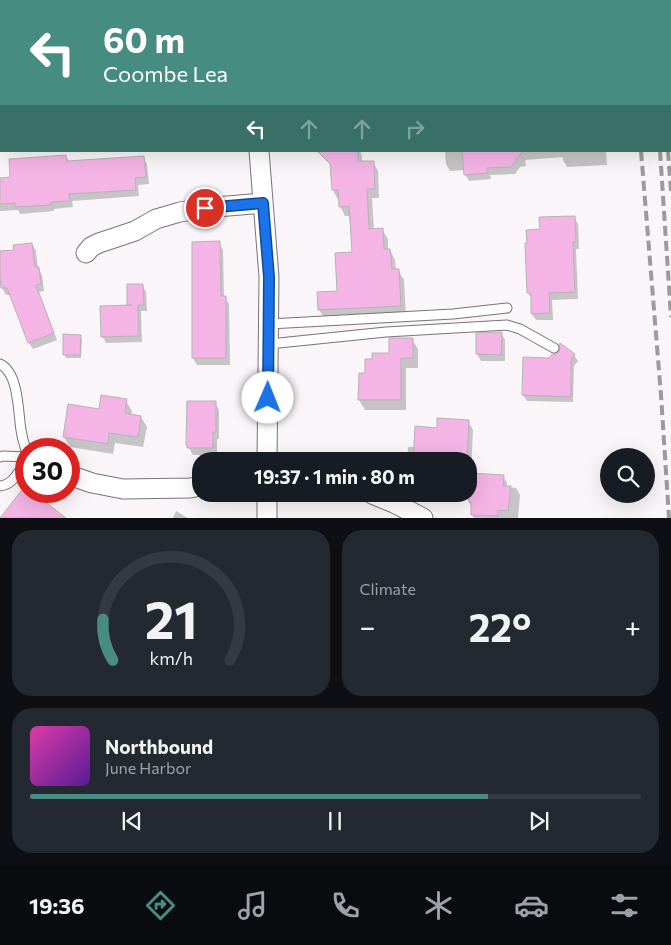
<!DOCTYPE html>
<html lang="en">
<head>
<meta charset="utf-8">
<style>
	body { margin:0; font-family:Commissioner,sans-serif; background:#242831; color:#f1f3f6; height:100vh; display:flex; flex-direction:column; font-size:19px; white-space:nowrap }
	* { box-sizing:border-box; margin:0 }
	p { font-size:16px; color:#9ea1a6 }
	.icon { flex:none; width:28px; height:28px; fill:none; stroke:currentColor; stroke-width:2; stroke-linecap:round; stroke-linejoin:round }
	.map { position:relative; height:518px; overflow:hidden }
	.drawer { display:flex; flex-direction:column; gap:12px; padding:12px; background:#0d0f14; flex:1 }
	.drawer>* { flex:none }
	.banner { position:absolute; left:0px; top:0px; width:671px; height:152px; box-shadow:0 5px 20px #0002; background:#478c81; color:#fff; overflow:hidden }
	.buttons { position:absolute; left:600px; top:448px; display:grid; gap:10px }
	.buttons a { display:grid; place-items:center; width:55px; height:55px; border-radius:50%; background:#171b24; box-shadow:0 5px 20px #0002; font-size:25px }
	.speed { position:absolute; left:15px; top:438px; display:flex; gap:10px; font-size:25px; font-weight:700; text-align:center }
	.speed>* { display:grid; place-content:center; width:65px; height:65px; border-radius:50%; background:#171b24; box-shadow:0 5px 20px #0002; line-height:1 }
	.speed .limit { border:8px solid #d22; background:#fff; color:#111 }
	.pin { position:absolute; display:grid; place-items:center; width:42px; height:42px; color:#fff; margin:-21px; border:2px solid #fff; border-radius:50%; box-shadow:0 1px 5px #0007 }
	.me { position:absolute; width:55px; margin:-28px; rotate:1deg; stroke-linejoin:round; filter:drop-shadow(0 0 4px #0008) }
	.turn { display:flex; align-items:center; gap:18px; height:105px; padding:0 20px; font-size:22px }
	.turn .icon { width:65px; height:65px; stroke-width:2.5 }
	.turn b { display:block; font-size:35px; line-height:42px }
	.lanes { display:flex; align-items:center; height:48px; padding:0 20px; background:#0003; justify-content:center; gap:25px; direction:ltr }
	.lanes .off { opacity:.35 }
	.big { font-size:38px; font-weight:700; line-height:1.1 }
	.drawer .widget { flex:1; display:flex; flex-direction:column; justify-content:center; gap:8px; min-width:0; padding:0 18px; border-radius:20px; background:#242831 }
	.drawer .dial { align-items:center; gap:0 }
	.dial svg { height:130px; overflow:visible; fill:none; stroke:#363941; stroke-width:7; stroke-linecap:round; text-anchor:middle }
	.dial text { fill:#f1f3f6; stroke:none }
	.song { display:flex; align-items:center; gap:15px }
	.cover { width:60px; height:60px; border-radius:8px; background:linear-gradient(135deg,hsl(320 70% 55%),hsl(270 70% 35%)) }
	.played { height:5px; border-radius:2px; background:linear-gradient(90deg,#478c81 75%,#363941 75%) }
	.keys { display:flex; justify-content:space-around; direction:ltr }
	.heat { display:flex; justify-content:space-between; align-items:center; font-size:28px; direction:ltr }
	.drawer .tiles { flex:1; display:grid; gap:12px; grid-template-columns:1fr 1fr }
	.widget:last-child { grid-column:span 2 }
	.trip { position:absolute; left:192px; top:452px; width:285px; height:50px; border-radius:20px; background:#171b24; box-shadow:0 5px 20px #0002; font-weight:700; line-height:50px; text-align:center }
	.dock { display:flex; height:80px; justify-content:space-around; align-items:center; background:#090b0e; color:#9ea1a6 }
	.dock .icon { width:35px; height:35px }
	.dock .current { color:#478c81 }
	.dock b { font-size:22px; color:#f1f3f6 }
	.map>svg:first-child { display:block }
	.shadow { fill:#0003 }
	.building { fill:#f4b4e5; stroke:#b6b3b5 }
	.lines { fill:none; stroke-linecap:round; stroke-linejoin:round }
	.lane-casing { stroke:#777476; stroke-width:11 }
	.street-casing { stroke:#777476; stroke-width:21 }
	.secondary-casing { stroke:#777476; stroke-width:29 }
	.lane { stroke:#fff; stroke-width:9 }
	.street { stroke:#fff; stroke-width:19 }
	.secondary { stroke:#fff; stroke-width:26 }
	.rail { stroke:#9c9a9c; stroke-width:4; stroke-dasharray:10 5; stroke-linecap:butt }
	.route-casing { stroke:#114b97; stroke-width:12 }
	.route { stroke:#1a73e8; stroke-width:9 }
</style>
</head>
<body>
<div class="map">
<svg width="671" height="518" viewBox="0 0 671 518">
	<rect width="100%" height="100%" fill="#f9f5f8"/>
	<path class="shadow" d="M8,0h26v1h-33v38h-1v-38h8z
		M161,0h39v1h-39z
		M281,0h214v1h-214z
		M599,0h72v5h-1v-4h-70z
		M330,151h30l2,5v6h11l5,9 1,27h-7l2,32 8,-1 6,10v11h2l5,10 1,10h2l6,10 2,35 -81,4 -6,-9 19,-18 15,-39 -2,-37h-6l-5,-10 -1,-7 -1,1 -5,-10z
		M445,151h161l1,14 -40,2 -4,-7v-3l-38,3 1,6 -6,1 -5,7 -25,1 1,4 -22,2 -4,-7v-4l-15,1 -4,-7z
		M66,156l3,6 74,-5 4,7 2,20 -11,1 1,11 -67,5 1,6 -19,2v2l-34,3 -2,-4 -18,1v-32l11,-1z
		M574,217l4,7 1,25h-3l2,50 -26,1 1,20h-17l-4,-6v-15l-4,-6 13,-63z
		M193,243h26l4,7 1,48 1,-1 4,7 1,61h-33l-4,-7z
		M32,244l4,7 2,17 4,7 2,16 -6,1 19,48 -24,9 -4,-6 -18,-48h-5l-4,-7 -2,-23v-12l15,-2z
		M142,285l4,7 1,19h-6l1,31 -36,1 -4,-7 27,-30 -1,-1z
		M501,333l4,7v21h-24l-4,-7v-20z
		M80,336l2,3 -1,19h-15l-2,-4z
		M412,339l6,10v19h-12v42h-41l-6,-10 7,-26 7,-14 17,-6z
		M557,355h17l4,6 -4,5 -1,36 -46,-1 -4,-6 27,-36z
		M126,401l6,10 -1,4 10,2 6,10 -4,20 -28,-4 -2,11 -43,-7 -6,-10 36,-27z
		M215,403l4,7v29h-2v16h-24l-4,-7z
		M468,421l5,9 -2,44 32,2 4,7v4l9,1 4,7 -2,23h-44l-2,-3v-7l-4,-7 2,-28 -1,-12h-62l1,-14h7l23,-18z
		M413,494h20v2z
		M176,511l12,7h-15z"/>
	<path class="building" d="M317,151h41v10h16l1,28h-8l2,40 14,-1 1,21h6l2,20h7l2,37 -83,4 -1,-18 20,-1 -2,-38 17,-1 -3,-46 -10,1 -1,-17h-6l-2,-26z
		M462,151h61l-12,16 -24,1 1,5 -24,2z
		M66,155l1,6 77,-5 2,21 -11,1 1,12 -67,4 1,7 -19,1v3l-36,2v-4l-15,1v-26l10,-1 -1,-18z
		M575,216l1,26h-3l2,50 -26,1 1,20 -19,1v-21h-4l-2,-50h2l-1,-13 14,-1 -1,-12z
		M220,241l1,55h5v62h-34v-116z
		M32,243l3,24h4l2,17 -5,1 18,48 -26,10 -21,-55h-6l-1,-11v-26l14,-1 -1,-5z
		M127,284h16l1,21h-6l1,31 -38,1 -1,-31 32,-1h-5z
		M502,332l-1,23 -25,-1v-21z
		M63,334l18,1 -1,20h-17z
		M389,338h24v20h-12v42h-43l1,-27h6v-14h7v-6h17z
		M560,343l15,11 -4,5v38l-49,-2 1,-38 26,1 3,-4h5l2,-3 1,-3 -1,-3z
		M101,395l26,4 -2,14 16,3 -3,21 -29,-4 -1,11 -45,-7 5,-33 31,5z
		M187,401h29v31h-3v16h-26v-3h-1z
		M437,418l32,2 -2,41h-54l2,-35 22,2z
		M469,473l35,2 -1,11h8l-3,25 -10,-1v6l-27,-1v-13l-2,-1z
		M25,486l1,1v4h5l35,27h-66z"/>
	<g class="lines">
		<defs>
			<path id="lane" d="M530,0v1
				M569,0v1
				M670,24h1
				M269,324l184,-10 54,-6
				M269,344l117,-12 121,-7 13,4 34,19
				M0,364c19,9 18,48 21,66 1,7 3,14 5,20
				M0,457l3,-1 23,1
				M0,486c13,-1 19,-15 26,-25"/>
			<path id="street" d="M237,0v1
				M259,151l10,126 -2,184
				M86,253l5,-6 8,-4 36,-12 21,-12 24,-7 25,-4 58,-5
				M69,475l23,8 31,6 67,-1 11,-2
				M372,494l22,9 29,15
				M267,518v-24"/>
			<path id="secondary" d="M670,41h1
				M0,117l1,-1"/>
		</defs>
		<use href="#lane" class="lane-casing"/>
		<use href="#street" class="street-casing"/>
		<use href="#secondary" class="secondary-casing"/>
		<use href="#lane" class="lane"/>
		<use href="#street" class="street"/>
		<use href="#secondary" class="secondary"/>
		<path class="rail" d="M624,0v1
			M647,0v1
			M658,0v1
			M641,151l20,244 8,123
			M660,151l11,166
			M668,151l3,40"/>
	</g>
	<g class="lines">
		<defs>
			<path id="route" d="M205,208l58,-5 6,74 -1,121"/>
		</defs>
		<use href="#route" class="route-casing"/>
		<use href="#route" class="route"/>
	</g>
</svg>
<div class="buttons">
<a><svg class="icon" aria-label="search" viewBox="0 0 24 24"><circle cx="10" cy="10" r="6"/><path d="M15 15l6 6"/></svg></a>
</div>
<div class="speed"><div class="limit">30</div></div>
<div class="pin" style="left:205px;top:208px;background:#d93025"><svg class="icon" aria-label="arrive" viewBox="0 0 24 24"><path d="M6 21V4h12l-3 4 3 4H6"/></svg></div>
<svg class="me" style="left:268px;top:398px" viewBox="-20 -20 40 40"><circle r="19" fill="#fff"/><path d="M0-13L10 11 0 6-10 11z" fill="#1a73e8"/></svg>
<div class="trip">19:37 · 1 min · 80 m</div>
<div class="banner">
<div class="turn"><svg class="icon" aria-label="left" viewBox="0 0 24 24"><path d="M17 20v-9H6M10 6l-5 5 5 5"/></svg><div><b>60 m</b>Coombe Lea</div></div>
<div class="lanes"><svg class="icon" aria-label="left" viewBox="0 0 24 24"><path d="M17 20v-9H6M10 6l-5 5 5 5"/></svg><svg class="icon off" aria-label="ahead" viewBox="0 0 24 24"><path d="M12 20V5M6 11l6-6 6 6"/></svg><svg class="icon off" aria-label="ahead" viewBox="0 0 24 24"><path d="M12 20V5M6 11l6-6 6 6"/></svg><svg class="icon off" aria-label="right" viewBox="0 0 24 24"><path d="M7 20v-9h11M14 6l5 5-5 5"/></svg></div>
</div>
</div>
<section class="drawer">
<div class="tiles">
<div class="widget dial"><svg viewBox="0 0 100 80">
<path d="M14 69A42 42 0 1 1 86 69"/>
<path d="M14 69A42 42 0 0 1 8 44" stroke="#478c81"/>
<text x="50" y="56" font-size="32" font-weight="700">21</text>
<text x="50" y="72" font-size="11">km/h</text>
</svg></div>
<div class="widget"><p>Climate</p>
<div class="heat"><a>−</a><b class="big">22°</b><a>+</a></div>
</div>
<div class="widget">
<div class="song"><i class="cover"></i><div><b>Northbound</b><p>June Harbor</p></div></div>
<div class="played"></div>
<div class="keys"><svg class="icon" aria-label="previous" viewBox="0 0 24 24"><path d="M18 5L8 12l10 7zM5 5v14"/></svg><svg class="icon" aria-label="pause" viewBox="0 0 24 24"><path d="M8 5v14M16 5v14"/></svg><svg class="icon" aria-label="next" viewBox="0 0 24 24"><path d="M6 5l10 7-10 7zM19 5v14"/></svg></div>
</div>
</div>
</section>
<nav class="dock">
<b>19:36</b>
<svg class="icon current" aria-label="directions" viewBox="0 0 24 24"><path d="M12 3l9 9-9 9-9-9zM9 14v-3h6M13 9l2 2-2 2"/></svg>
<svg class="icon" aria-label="music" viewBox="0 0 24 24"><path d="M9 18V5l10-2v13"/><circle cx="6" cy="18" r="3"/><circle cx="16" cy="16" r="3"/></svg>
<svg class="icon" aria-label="phone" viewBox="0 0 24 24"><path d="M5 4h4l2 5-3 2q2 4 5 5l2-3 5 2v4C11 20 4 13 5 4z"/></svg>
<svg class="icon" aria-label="climate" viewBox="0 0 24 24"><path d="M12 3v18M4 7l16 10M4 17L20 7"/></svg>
<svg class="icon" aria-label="car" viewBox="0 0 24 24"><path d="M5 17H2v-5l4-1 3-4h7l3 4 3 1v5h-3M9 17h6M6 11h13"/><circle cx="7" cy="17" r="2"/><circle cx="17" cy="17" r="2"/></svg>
<svg class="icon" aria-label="filters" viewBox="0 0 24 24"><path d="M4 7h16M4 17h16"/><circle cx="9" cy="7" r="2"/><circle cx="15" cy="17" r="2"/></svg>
</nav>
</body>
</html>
